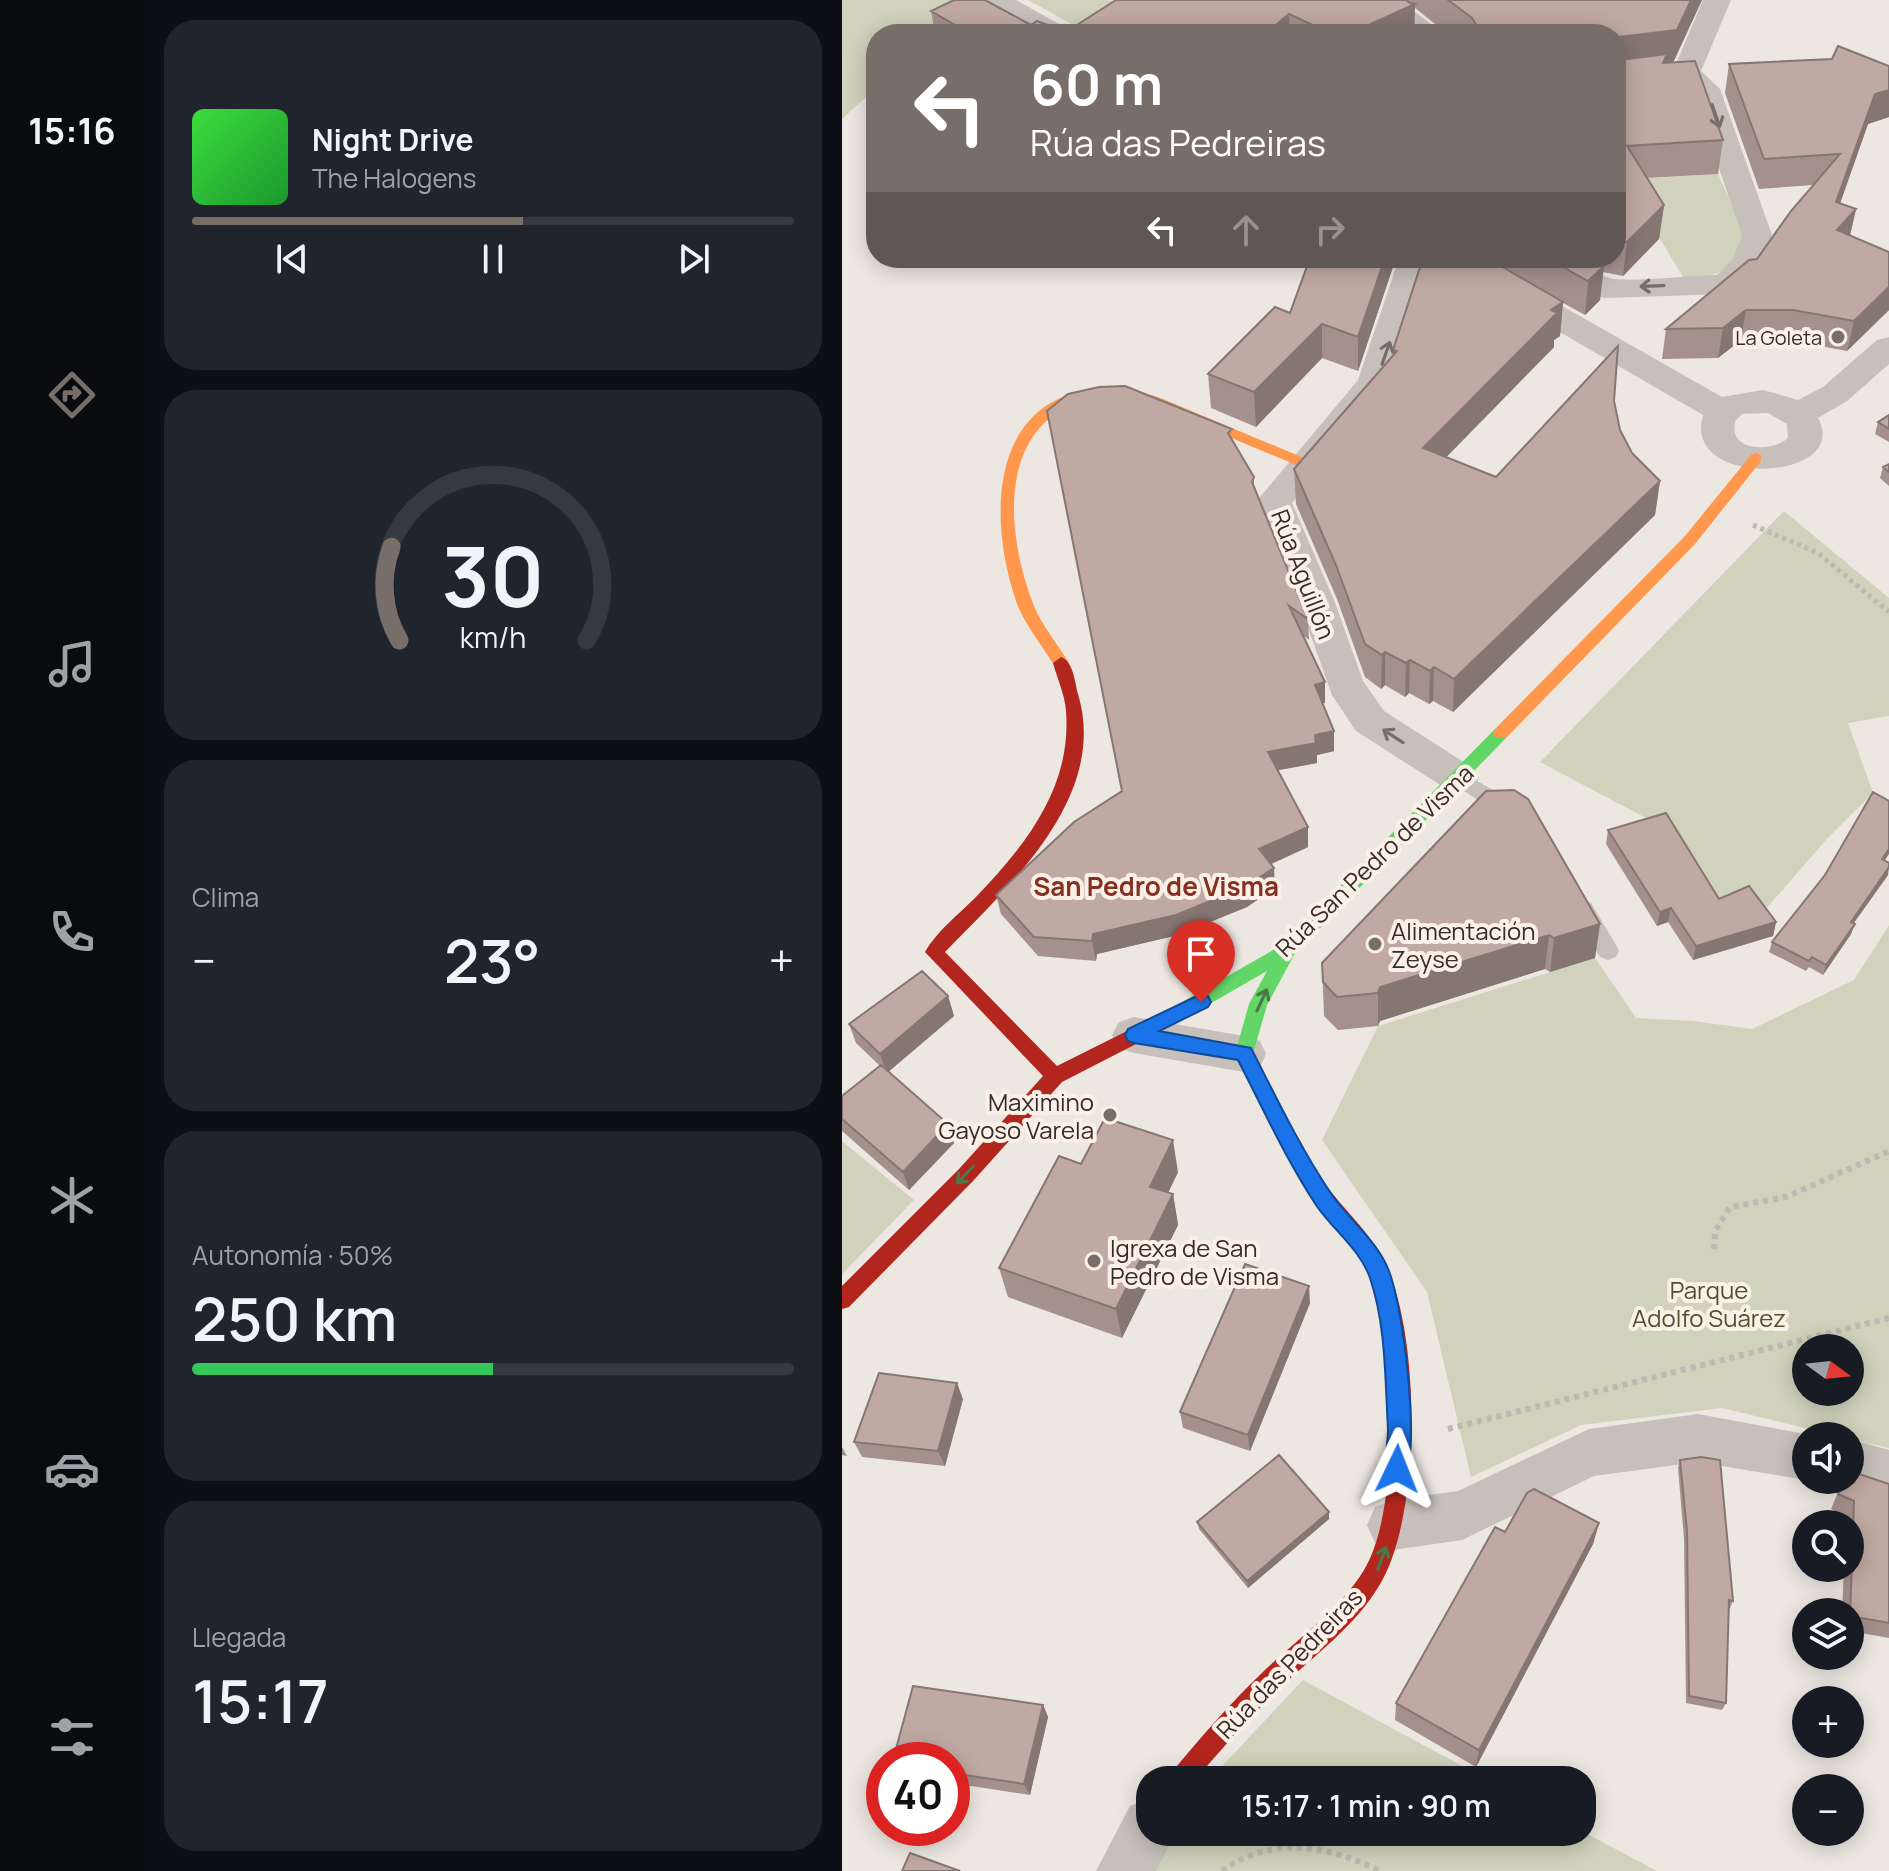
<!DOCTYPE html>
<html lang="es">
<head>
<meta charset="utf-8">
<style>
	body { margin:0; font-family:Manrope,sans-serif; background:#20242c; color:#f1f3f6; height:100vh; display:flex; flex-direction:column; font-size:30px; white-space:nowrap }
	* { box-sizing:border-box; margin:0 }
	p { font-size:26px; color:#9ea1a6 }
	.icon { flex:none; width:44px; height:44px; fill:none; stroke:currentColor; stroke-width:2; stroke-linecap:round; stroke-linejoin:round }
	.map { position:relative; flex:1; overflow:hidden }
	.drawer { display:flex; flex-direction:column; gap:20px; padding:20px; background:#0d0f14; width:698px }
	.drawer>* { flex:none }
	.banner { position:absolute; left:24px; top:24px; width:760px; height:244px; border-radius:32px; box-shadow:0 4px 20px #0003; background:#776d69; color:#fff; overflow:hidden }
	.needle { width:52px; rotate:105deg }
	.tools { position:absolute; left:950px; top:1334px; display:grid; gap:16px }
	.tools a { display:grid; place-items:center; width:72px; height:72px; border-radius:50%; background:#171b24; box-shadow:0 4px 20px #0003; font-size:40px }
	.speed { position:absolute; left:24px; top:1742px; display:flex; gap:16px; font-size:40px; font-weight:700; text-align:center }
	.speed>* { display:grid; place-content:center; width:104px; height:104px; border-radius:50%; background:#171b24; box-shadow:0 4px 20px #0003; line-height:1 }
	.speed .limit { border:12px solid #d22; background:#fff; color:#111 }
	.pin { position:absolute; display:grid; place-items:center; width:68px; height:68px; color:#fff; margin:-82px -34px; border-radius:50% 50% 50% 0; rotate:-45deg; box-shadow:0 0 8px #0007 }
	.pin .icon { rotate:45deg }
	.me { position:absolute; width:88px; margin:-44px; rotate:2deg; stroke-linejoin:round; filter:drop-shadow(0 0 6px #0008) }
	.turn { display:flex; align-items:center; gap:28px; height:168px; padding:0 32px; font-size:36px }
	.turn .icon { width:104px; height:104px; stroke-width:2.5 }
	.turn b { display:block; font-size:56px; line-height:68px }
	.lanes { display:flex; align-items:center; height:76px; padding:0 32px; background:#0003; justify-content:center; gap:40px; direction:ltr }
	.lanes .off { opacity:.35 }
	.big { font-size:60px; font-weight:600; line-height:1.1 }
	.drawer .widget { flex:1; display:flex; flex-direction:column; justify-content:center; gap:12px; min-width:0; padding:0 28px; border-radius:32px; background:#20242c }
	.drawer .dial { align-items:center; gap:0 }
	.dial svg { height:208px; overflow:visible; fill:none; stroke:#363941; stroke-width:7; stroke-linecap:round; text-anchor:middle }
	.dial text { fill:#f1f3f6; stroke:none }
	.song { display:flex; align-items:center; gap:24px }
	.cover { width:96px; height:96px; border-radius:12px; background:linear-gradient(135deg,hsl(120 70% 55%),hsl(130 70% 35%)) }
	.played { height:8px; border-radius:4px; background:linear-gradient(90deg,#776d69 55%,#363941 55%) }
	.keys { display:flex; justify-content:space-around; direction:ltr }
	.heat { display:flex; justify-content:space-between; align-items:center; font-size:44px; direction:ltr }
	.charge { height:12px; border-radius:6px; background:linear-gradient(90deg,#34c759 50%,#363941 0) }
	.trip { position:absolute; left:294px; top:1766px; width:460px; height:80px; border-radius:32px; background:#171b24; box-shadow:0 4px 20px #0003; font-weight:600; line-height:80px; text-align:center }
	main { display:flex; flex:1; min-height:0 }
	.tab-bar { display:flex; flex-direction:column; width:144px; justify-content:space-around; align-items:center; background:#090b0e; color:#9ea1a6 }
	.tab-bar .icon { width:56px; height:56px }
	.tab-bar .selected { color:#776d69 }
	.tab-bar b { font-size:36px; color:#f1f3f6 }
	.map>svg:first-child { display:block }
	.green { fill:#d0d2bb; fill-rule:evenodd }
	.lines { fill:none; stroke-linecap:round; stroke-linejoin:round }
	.path-far1 { stroke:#bfb7b2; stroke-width:5; stroke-dasharray:4 4; stroke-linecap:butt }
	.path { stroke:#bfb7b2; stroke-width:6; stroke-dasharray:5 5; stroke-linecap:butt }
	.lane { fill:#c6bfba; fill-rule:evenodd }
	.street { fill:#c6bfba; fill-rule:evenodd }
	.fast { fill:#63d668; fill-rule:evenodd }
	.slow { fill:#ff974d; fill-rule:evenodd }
	.jam { fill:#b3261e; fill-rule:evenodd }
	.wall { fill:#a5918c }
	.shaded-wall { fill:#867672 }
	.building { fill:#c0a9a3; stroke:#867672; stroke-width:2 }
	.oneway { stroke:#776e6a }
	.oneway2 { stroke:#4b7845 }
	.route { fill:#1a73e8; stroke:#114b97; stroke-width:2 }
	.poi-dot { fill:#776d69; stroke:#faf0e8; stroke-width:3 }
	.labels { text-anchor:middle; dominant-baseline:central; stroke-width:8; stroke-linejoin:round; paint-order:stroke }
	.far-poi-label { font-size:20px; fill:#372b28; stroke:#faf0e8; text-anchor:end }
	.street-label { font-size:24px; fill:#372b28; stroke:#faf0e8 }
	.poi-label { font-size:24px; fill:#372b28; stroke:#faf0e8; text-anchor:start }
	.park-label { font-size:24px; fill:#4a552c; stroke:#faf0e8 }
	.neighbourhood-label { font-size:26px; font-weight:bold; fill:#863021; stroke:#faf0e8 }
</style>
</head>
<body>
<main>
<nav class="tab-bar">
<b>15:16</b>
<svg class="icon selected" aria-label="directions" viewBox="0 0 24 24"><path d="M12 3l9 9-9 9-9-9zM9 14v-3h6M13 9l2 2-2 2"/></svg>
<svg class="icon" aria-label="music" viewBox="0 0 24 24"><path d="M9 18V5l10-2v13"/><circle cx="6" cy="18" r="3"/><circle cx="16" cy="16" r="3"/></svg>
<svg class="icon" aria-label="phone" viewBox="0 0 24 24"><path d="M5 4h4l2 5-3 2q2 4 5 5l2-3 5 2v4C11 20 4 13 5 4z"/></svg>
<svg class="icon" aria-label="climate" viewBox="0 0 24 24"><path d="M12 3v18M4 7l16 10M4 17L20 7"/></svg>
<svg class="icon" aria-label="car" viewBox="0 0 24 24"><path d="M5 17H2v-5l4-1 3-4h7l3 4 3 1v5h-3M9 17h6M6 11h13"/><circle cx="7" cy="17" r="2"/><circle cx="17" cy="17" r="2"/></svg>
<svg class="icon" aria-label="filters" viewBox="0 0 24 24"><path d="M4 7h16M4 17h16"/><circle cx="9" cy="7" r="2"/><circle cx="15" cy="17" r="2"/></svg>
</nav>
<section class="drawer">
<div class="widget">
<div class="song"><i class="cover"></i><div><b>Night Drive</b><p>The Halogens</p></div></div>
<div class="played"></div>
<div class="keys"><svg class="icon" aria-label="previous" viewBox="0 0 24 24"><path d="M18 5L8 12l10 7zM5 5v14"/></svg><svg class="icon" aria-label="pause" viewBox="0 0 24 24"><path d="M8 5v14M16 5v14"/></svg><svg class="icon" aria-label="next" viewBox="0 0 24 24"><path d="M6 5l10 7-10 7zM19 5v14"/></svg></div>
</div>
<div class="widget dial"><svg viewBox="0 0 100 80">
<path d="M14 69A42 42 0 1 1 86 69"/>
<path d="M14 69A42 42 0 0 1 11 33" stroke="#776d69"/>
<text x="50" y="56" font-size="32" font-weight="700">30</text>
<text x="50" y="72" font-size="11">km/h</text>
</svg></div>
<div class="widget"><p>Clima</p>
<div class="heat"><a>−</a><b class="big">23°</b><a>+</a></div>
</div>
<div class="widget"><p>Autonomía · 50%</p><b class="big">250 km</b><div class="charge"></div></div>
<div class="widget"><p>Llegada</p><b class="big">15:17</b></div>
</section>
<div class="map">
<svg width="1047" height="1871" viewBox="0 0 1047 1871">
	<rect width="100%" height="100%" fill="#ede7e1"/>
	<path class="green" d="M0,0h130l-37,34h-59v54l-34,31z
		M186,0h78l36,7 -52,27z
		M876,174c8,20 22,43 26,64 6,30 -38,41 -59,42l-61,-100z
		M942,511l105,87v118l-41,7 25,70 -48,48 -92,106 -70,-120 -123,-65z
		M1047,925v523l-39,-9v-3h-12l-116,-28 -141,17 -110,52 -44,-185 -105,-152 56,-114 217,-68 41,60 57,3 59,8 102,-49zM964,1348h44v44h-44z
		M0,1141l72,59 -72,74z
		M461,1680l185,100h-279z
		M740,1831l75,40h-504l24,-39z"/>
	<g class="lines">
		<path class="path-far1" d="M911,525l65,28 71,59"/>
		<path class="path" d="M872,1249l1,-18 15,-24 56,-10 103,-46
			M606,1429l441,-111
			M380,1871c50,-36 106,-26 158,0"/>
		<path class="lane" d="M617,770l57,34 3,6 -3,6h-14l-50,-33 -3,-5 3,-5z
			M741,900l8,3 25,42 3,6 -3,6 -8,3 -8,-3 -25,-42 -3,-6 3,-6z"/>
		<path class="street" d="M140,0h34l50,28 4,6h-34l-50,-28z
			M527,0h31l43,34h-32z
			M861,0h28l-30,71 19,18 52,146 -13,34 -22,22 -11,3 -121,4c-16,-4 -36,-14 -46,-27l5,-7c21,-5 28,9 46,14 17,5 85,-3 107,-3l16,-16 9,-24 -49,-142 -21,-20z
			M557,258h32l-39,122 -17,27 -83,96 42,97 29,81 21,30 89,57 6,10 -6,10 -14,5 -14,-5 -89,-57 -24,-36 -34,-95 -42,-98 102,-122z
			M597,258h39l244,139 41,-7 35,10 25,-13 54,-47 12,-3v27l-42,37 -29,17c35,63 -137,73 -115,-3l-259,-150zM926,413l19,11 1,14c-11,11 -46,15 -53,-4 -1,-4 0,-9 0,-13l7,-7z
			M292,1017l110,19 16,5 6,13 -6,13 -16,5 -110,-19 -15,-5 -7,-13 7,-13z
			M856,1414l118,22h-10v44l-108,-18 -104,14 -132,64 -69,10 -18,-7 -8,-18 8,-18 18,-7 65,-9 131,-62z
			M1008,1439l39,11v48l-57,-18h18z
			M308,1798v34h26l-20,39h-60l34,-65z"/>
		<path class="fast" d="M659,727l6,2 2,4 -2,4 -213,218 -27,50 -14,49 46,88 29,48 -3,6 -7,3 -7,-3 -26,-42 -50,-100 14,-50 18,-33 -92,53h-14l-2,-5 2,-5 121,-69 213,-216z"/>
		<path class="slow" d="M281,388l35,9 153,64 2,3 -2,3h-10l-146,-61c-30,-12 -65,-13 -94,4 -65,40 -51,135 -27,196 8,20 24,38 35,57l-8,6 -6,-2c-12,-21 -29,-40 -38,-63 -33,-95 -25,-223 106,-216z
			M914,453l5,2v6l-66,83 -188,193h-12l-2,-4 2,-4 190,-193 66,-81z"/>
		<path class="jam" d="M219,657c12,4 14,25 17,37 31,103 -69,192 -133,258l112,114 104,-52h14l2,5 -2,5 -113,58 -89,99 -124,126 -7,2v-23l117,-117 84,-93 -118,-124c11,-20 34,-38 50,-54 51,-53 97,-111 91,-187 -1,-16 -9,-33 -13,-48z
			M476,1181l7,3c19,26 45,48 59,77 37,72 38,256 -5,325 -24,40 -64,69 -97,100 -31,30 -59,61 -87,94h-27l4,-8c30,-36 60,-71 94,-103 33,-31 74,-60 98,-99 38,-63 30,-229 5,-297 -12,-33 -46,-52 -61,-83l3,-6z"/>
	</g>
	<path class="wall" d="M274,0h586l-29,62 50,78 -5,34 -71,4 17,27 -5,34 -36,37 -20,-4 -3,28 -15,15 -22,-12 -3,33 -6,4v7l-108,110 50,20 118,-76 6,29 12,23 28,28 -5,34 -202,197 -20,-11 -4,3 -20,-11 -4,4 -20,-12 -4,4 -16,-12 -28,-78 -41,-95 -2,-35 99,-114v-5l30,-92h193v-224h-168l-33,-26 -1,26h-479l-4,-23 100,14 35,7z
		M887,64l160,2v51l-21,7 -28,79 16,6 -6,27 39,16v58l-42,41 -60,-11h-46l-23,18 -56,1 4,-30 91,-70 56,-74 -54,4 -34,-96z
		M462,258h92l-38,113 -36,-13 -66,69 -45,-19 -3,-34 82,-61 19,-52z
		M205,411l185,30 22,36v11l54,131 1,21 -6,-5 22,47v21h-2l11,48 -17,4v8l-39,7 30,77 -37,17 4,24 -28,19 -69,28 -81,19 -1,7 -58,-5 -37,-42 -5,-19 126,-103z
		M1047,415v27l-14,-8 3,-12z
		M1047,464v22l-9,-8 3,-11z
		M766,830l111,69 57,23 -3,14 -80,24 -25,-38 -11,4 -51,-82z
		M1042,861l4,14 -34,48 -3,11 -28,41 -14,-8 -3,4 -37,-19 3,-10z
		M758,924l-5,34 -45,14 -5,-3 -165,52 -2,5 -40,4 -14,-14 -2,-53z
		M106,996l6,20 -66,56 60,52 6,19 -45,47 -67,-59v-35l38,-30 -24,-23 -7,-19z
		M239,1164l97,8 -10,21 5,1 5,31 -56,113 -114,-41 -9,-29z
		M468,1303l-60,148 -67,-23 -3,-16z
		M121,1399l-18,67 -83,-9 -8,-15z
		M0,1447l5,9 -5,-1z
		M838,1460l53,141 -3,7h-1l-3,95 -4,7 -36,-7 -2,-164 -6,-71z
		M1001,1480l46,4v154l-39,-7v-19h-8l2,-44h6v-44h-4v-8l-15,-7z
		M487,1512v7l-81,69 -49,-59 -2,-7z
		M757,1523l-6,21 -117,223 -81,-47 1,-17 109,-171z
		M201,1705l5,12 -18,78 -78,-12v-23z"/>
	<path class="shaded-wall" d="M849,0h11l-29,63h-57l3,-26z
		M573,4l-1,30h-65z
		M447,14l1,20h-25z
		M1047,90v27l-21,7 -38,108 6,-30 39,-108z
		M822,205l-5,34 -36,37 4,-34z
		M1014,209l-7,30 -12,-9z
		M543,258h11l-38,113v-34z
		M762,266l-4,34 -15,15 3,-34z
		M1047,287v23l-42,41 7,-30z
		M721,302l-3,34 -6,4v7l-132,135 1,-34 128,-138z
		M904,310l-5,30 -23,18 5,-30z
		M480,324v34l-66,69 -2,-35z
		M818,481l-5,34 -202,197 1,-33z
		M543,652v33l-4,4 1,-34z
		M568,660l-1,33 -4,4 1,-34z
		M592,667l-1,34 -4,3 1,-33z
		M483,682v21l-10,2v-20z
		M492,731v20l-17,4v8l-48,9 -1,-20 47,-17z
		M466,827v20l-48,22 -1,-20z
		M1047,849v5l-11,16 4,-11z
		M1047,867l-1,8 -41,57 4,-10z
		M432,868l1,20 -28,19 -69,28 -81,19 -1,7 -4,-20 1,-7z
		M829,908l-3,14 -11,4 3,-14z
		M934,922l-3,14 -80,24 3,-14z
		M758,924l-5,34 -45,14 4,-34z
		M1013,924l-4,10 -28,41 3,-10z
		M707,935l-4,34 -165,52 -2,5v-33l2,-6z
		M106,996l6,20 -67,57 -7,-19z
		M106,1124l6,19 -45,47 -6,-18z
		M331,1140l5,32 -22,46 -6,-31z
		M331,1194l5,31 -56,113 -6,-29z
		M467,1286l1,17 -60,148 -2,-16z
		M115,1383l6,16 -18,67 -7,-15z
		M487,1512v7l-81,69 -1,-7z
		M757,1523l-6,21 -117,223 3,-17z
		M201,1705l5,12 -18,78 -6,-11z"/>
	<path class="building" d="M112,0h31l46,25 6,-4 29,11 50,-32h290l4,3 5,1 -66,30h-17l-43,-20 -24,20h-294l-40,-23z
		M606,0h243l-14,30 -58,7 -2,21 3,2 47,-6 -4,9 32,-2 28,79 -96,6 37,59 -37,37 -11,-2v-206h-134l-10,-16z
		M996,46l51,20v24l-14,4 -39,108 20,7 -19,21 52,22v35l-35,34 -61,-11h-47l-23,18 -57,1 83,-69 8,-1 34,-48 49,-57 -76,5 -35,-95 103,-5z
		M468,258h75l-27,79 -36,-13 -68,68 -46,-18 67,-67 15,6z
		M581,258h64l76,44 -12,8 6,3 -134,135 73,29 122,-131 -4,55 6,29 12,23 28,28 -206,198 -20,-12 -4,4 -20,-11 -4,3 -21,-11 -3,3 -17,-11 -29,-79 -42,-96 103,-118 -4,-1z
		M705,258h39l18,8 -16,15z
		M283,386l107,43 -4,4 26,44 -2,5 56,137 -19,-13 36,76 -10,3 19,46 -19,4 1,8 -48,9 40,75 -49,22 15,19 -29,19 -69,28 -83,19 -1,7 -58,-4 -38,-42 78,-73 48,-31 -75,-380 21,-17 31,-7z
		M1047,415v14l-11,-7z
		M1047,464v8l-6,-5z
		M672,790l14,9 72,125 -46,14 -5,-3 -169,52 -2,6 -41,4 -14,-15 -1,-19 164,-172z
		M1031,792l16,9v48l-7,10 7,4v4l-38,55 4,2 -29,41 -14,-8 -3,4 -37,-19 53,-67z
		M824,813l53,86 30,-13 27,36 -80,24 -25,-38 -11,4 -52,-82z
		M80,971l26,25 -68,58 -31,-30z
		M39,1065l67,59 -45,48 -61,-53v-23z
		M263,1118l68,22 -23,47 23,7 -57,115 -117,-41 60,-112 22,8z
		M403,1264l64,22 -61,149 -68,-23z
		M37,1373l78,10 -19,68 -84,-9z
		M437,1455l50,57 -82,69 -50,-59z
		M859,1457l19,3 13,141 -4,-1 -3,103 -37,-7 -2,-165 -7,-71z
		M1008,1471l39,13v139l-39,-7 4,-115 -16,-7 6,-14h6z
		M692,1489l65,34 -120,227 -83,-47 99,-176 10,5 22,-39z
		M71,1686l130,19 -19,79 -72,-11v-13h-59z
		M68,1853l50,18h-58z"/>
	<defs><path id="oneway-shaft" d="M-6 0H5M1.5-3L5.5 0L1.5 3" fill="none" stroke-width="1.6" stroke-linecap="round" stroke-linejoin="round" transform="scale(2)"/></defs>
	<g class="oneway">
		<use href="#oneway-shaft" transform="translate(874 116) rotate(71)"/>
		<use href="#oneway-shaft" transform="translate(810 286) rotate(178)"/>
		<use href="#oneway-shaft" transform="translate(544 353) rotate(-71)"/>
		<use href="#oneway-shaft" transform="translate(551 736) rotate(-147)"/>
	</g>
	<g class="oneway2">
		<use href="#oneway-shaft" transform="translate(420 1000) rotate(-65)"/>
		<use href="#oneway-shaft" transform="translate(123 1175) rotate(133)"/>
		<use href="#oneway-shaft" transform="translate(540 1558) rotate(-70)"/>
	</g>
	<path class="route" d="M359,994l7,2 3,6 -3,5 -49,24 92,17c25,49 49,99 79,144 18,27 47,48 59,79 14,36 31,171 16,205l-8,3 -8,-3c-6,-14 -1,-32 -1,-47 -3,-50 -2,-104 -18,-151 -10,-29 -38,-49 -54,-73 -30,-46 -53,-96 -78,-145l-104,-17 -6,-2 -3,-6 3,-6z"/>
	<g class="poi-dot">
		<circle cx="996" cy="337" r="8"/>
		<circle cx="533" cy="944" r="8"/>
		<circle cx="268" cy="1115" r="8"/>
		<circle cx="252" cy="1261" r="8"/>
	</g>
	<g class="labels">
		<g class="far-poi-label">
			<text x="980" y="337">La Goleta</text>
		</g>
		<g class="street-label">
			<text transform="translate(462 574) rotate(69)">Rúa Aguillón</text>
			<text transform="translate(532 860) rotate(-44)">Rúa San Pedro de Visma</text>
			<text transform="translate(447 1663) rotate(-46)">Rúa das Pedreiras</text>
		</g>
		<g class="poi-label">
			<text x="549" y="930">Alimentación<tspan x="549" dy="28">Zeyse</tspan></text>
			<text x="252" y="1101" text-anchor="end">Maximino<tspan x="252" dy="28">Gayoso Varela</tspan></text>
			<text x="268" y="1247">Igrexa de San<tspan x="268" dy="28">Pedro de Visma</tspan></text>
		</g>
		<g class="park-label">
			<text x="867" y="1289">Parque<tspan x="867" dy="28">Adolfo Suárez</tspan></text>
		</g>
		<g class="neighbourhood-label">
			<text x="314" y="886">San Pedro de Visma</text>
		</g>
	</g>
</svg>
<div class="tools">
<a><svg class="needle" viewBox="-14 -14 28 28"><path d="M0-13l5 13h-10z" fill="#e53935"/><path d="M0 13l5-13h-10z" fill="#9ea1a6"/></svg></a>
<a><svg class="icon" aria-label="sound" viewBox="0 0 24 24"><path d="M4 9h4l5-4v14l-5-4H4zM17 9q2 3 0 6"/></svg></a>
<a><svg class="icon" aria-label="search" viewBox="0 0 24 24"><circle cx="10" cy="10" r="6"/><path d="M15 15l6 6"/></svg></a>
<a><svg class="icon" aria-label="layers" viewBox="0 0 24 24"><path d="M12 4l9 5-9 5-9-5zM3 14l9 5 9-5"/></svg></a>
<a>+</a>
<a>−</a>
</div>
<div class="speed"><div class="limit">40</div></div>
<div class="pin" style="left:359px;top:1002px;background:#d93025"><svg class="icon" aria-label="arrive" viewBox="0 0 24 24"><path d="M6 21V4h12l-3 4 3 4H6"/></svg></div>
<svg class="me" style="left:555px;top:1469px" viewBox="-20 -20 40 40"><path d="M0-17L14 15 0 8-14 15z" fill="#1a73e8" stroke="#fff" stroke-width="4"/></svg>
<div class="trip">15:17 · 1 min · 90 m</div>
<div class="banner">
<div class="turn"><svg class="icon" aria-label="left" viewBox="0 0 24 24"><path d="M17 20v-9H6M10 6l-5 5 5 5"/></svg><div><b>60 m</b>Rúa das Pedreiras</div></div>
<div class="lanes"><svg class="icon" aria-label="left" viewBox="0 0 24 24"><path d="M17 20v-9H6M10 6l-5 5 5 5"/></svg><svg class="icon off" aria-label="ahead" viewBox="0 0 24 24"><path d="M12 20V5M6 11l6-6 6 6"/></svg><svg class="icon off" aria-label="right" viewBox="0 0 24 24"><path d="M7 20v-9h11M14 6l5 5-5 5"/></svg></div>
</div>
</div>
</main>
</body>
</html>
